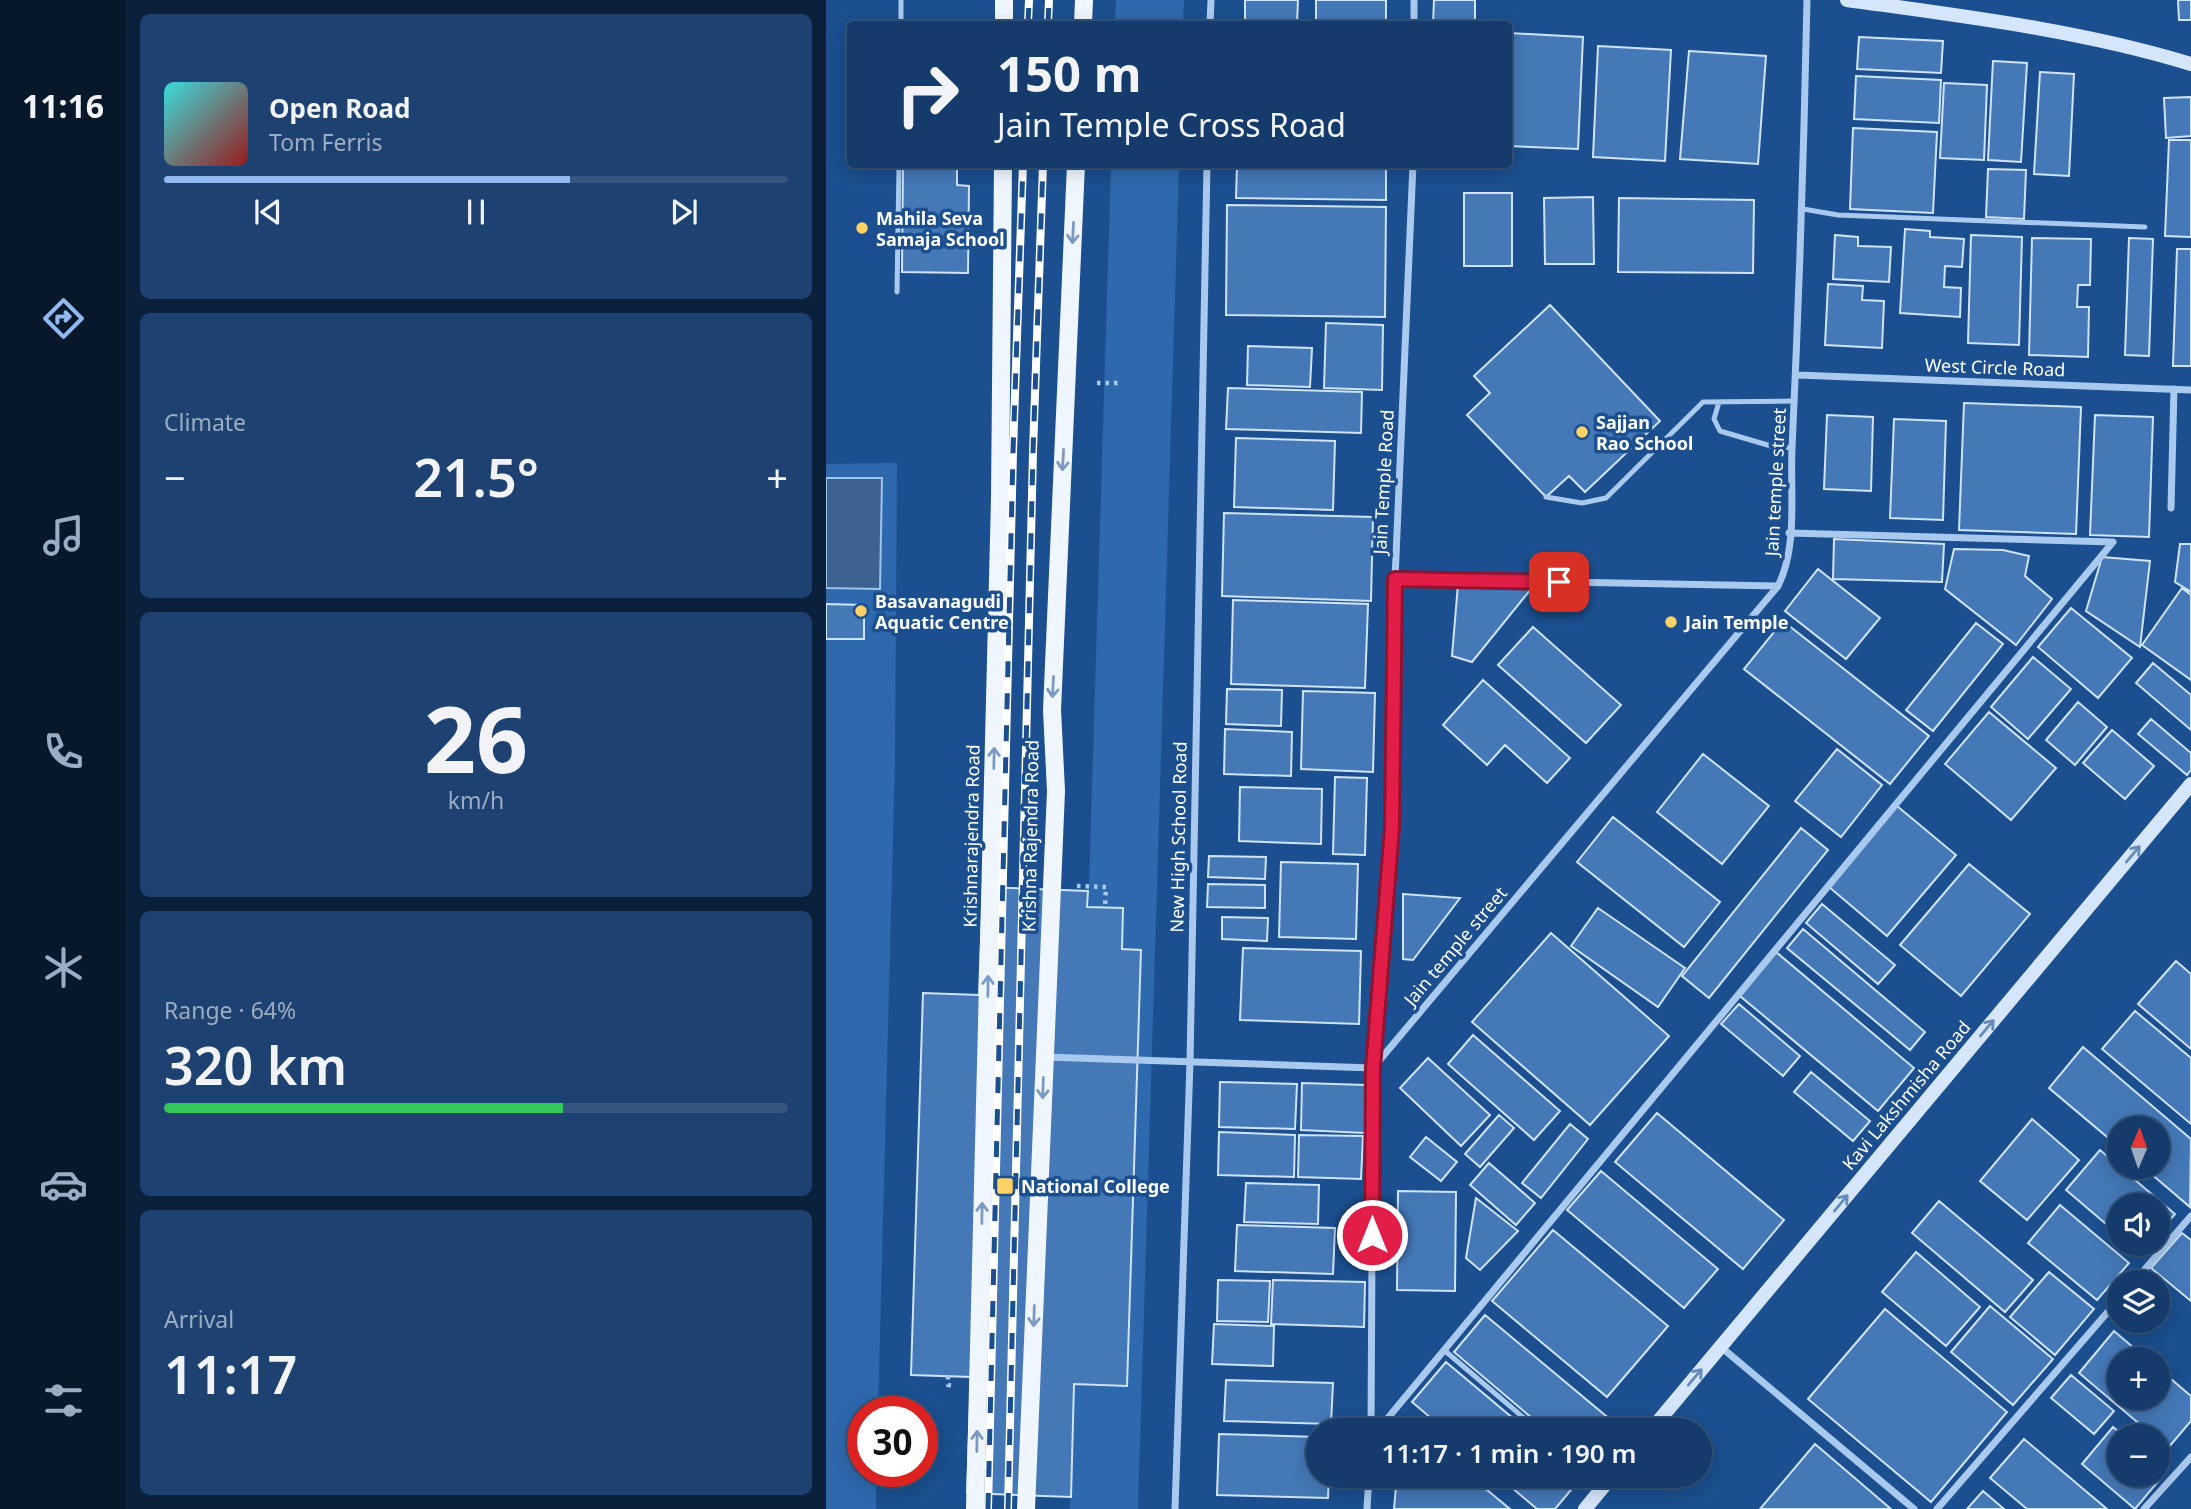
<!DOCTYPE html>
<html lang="en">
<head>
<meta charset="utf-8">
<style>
	body { margin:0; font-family:"Noto Sans",sans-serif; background:#1d4271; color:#f1f3f6; height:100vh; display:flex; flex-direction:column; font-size:26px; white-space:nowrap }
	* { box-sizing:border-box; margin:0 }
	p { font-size:23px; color:#9dadc1 }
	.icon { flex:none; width:38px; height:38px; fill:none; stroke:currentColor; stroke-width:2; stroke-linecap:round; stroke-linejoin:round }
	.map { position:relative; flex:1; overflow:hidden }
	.panel { display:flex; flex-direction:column; gap:14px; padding:14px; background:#0b203b; width:700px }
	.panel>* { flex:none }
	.hud { position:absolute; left:21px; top:21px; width:665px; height:147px; border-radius:7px; box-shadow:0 4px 18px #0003,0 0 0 2px #33557e; background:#143b6b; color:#f1f3f6; overflow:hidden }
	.needle { width:46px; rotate:2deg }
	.tools { position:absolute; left:1281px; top:1116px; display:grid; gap:14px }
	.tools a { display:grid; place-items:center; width:63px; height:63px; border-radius:50%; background:#143b6b; box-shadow:0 4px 18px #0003,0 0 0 2px #33557e; font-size:35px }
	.speed { position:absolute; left:21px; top:1396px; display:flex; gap:14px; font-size:35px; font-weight:700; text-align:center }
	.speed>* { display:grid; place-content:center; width:91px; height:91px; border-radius:50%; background:#143b6b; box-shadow:0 4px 18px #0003,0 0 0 2px #33557e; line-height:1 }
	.speed .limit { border:10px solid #d22; background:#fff; color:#111 }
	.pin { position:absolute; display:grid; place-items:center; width:60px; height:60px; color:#fff; margin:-30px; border-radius:14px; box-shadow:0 4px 10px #0006 }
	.me { position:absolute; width:77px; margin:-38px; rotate:0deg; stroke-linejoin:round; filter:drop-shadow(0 0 5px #0008) }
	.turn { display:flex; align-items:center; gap:24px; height:147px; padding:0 35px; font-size:32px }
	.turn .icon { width:91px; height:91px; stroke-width:2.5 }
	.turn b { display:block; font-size:49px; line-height:60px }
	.big { font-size:52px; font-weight:600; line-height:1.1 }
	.panel .card { flex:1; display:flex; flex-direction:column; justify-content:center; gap:10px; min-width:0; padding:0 24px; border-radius:10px; background:#1d4271 }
	.panel .dial { align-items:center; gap:0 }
	.dial b { font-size:91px; line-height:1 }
	.song { display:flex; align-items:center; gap:21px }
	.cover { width:84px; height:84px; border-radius:10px; background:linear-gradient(135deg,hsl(180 70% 55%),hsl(0 70% 35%)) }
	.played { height:7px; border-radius:4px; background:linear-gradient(90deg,#90b9f0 65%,#33557e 65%) }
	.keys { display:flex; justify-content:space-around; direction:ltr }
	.heat { display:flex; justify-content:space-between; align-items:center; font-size:38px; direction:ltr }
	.charge { height:10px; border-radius:5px; background:linear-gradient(90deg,#34c759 64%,#33557e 0) }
	.trip { position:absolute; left:480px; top:1418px; width:406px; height:70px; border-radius:35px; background:#143b6b; box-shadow:0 4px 18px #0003,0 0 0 2px #33557e; font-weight:600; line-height:70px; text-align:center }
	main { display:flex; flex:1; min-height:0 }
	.menu { display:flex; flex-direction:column; width:126px; justify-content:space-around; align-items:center; background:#08182b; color:#9dadc1 }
	.menu .icon { width:49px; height:49px }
	.menu .current { color:#90b9f0 }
	.menu b { font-size:32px; color:#f1f3f6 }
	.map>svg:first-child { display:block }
	.green { fill:#2e69ad }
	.water { fill:#3c6290; stroke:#9cc4f0; stroke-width:2 }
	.building { fill:#4478b7; stroke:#cfe3fa; stroke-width:2 }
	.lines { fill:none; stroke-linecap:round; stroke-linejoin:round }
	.path { stroke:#a9c9ee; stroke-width:4.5; stroke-dasharray:3.5 5; stroke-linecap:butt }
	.lane { stroke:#a9c9ee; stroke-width:5 }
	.street { stroke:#a9c9ee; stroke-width:7 }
	.secondary { stroke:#d6e6fa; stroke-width:14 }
	.primary { stroke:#f0f6ff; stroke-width:18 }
	.rail-casing { stroke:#fff; stroke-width:8 }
	.rail { stroke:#1b4f8f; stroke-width:5; stroke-dasharray:16; stroke-linecap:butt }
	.oneway { stroke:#7b9ac1 }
	.oneway2 { stroke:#668bba }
	.route-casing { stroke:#92132f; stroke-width:18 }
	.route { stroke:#e11d48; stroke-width:12 }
	.poi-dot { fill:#ffd166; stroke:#1b4f8f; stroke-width:2.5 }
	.labels { text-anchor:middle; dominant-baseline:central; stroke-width:7; stroke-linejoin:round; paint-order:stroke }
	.poi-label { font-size:18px; font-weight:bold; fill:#fff; stroke:#1b4f8f; text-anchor:start }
	.street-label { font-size:18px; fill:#fff; stroke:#1b4f8f }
</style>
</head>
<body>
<main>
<nav class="menu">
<b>11:16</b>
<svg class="icon current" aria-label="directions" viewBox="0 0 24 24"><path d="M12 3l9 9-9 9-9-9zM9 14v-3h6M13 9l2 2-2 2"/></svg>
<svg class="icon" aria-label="music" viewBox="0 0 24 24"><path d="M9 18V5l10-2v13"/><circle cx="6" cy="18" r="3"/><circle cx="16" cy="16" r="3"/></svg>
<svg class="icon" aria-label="phone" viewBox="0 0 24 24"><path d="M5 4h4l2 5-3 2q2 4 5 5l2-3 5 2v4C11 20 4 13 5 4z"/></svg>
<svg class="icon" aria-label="climate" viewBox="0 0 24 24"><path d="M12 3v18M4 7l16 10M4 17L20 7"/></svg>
<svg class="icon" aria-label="car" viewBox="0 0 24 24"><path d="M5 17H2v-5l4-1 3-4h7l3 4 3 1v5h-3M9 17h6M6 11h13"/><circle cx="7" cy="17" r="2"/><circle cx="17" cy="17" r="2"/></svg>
<svg class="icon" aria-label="filters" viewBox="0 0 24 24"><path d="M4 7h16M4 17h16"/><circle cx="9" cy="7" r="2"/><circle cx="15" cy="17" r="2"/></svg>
</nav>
<section class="panel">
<div class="card">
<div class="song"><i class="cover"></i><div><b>Open Road</b><p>Tom Ferris</p></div></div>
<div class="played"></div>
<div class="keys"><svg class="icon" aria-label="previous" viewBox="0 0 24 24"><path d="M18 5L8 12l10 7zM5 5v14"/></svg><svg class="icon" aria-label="pause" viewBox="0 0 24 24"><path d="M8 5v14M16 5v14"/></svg><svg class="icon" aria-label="next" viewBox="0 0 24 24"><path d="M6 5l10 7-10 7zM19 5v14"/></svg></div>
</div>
<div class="card"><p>Climate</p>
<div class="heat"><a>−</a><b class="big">21.5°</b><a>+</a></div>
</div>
<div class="card dial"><b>26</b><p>km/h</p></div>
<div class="card"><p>Range · 64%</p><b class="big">320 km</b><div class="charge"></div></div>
<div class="card"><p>Arrival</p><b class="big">11:17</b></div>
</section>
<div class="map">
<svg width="1365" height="1509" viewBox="0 0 1365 1509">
	<rect width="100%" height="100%" fill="#1b4f8f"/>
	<path class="green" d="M290,0h68l-1,24h-68z
		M285,165h68l-41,1344h-68z
		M71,463l-2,296 -17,653h-15v60h13v37h-50v-1045z"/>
	<path class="water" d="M0,478h56l-2,111 -54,-1z"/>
	<path class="building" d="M419,0h53l-1,24h-52z
		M490,0h70v24h-70z
		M608,0h41v24h-42z
		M1352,0h13v20h-12z
		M684,33l73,4 -5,112 -70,-3z
		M1033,37l84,4 -2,32 -84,-4z
		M772,46l73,4 -6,111 -72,-4z
		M863,51l77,5 -8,108 -78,-5z
		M1167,61l34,2 -6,99 -33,-2z
		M1214,72l34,2 -5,102 -35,-2z
		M1030,76l85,4 -2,43 -85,-4z
		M1118,83l43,2 -3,75 -44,-2z
		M1365,97v39l-25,2 -2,-40z
		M1027,128l84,4 -4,81 -83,-4z
		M1343,140h22v97l-26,-1z
		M77,164h54v21l12,1 -1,87 -66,-1z
		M411,164h149v36l-150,-2z
		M1162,169l38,1 -2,49 -38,-2z
		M638,193h48v73h-48z
		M767,197l1,67h-49l-1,-66z
		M793,198l135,2 -1,73 -135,-1z
		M401,205l159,2 -1,110 -159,-2z
		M1079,229l25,2v6l34,2 -2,28 -17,-1 -1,21 17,1 -1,29 -60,-4z
		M1009,235l23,2v9l33,1 -2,35 -56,-3z
		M1145,235l51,2 -3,108 -51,-2z
		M1206,238l59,1 -1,46h-12l-1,22h12l-1,50 -59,-2z
		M1303,238l24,1 -4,117 -24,-1z
		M1351,249h14v117h-18z
		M1002,284l35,2 -1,14 22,1 -2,47 -57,-3z
		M724,305l110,116 -75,71 -16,-16 -23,21 -79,-82 23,-22 -16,-17z
		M500,323l57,2 -1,65 -58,-2z
		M422,346l64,2 -2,39 -63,-2z
		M402,388l134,4 -1,41 -135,-4z
		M1138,403l117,4 -5,127 -117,-4z
		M1001,415l46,2 -2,74 -47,-2z
		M1269,415l58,2 -4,120 -59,-2z
		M1068,419l52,2 -3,99 -53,-2z
		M410,438l99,3 -2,69 -99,-3z
		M398,513l149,4 -2,84 -149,-5z
		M1008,539l110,5 -2,38 -109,-3z
		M1354,544h11v48l-16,-10z
		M1128,549l49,1 26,6 -4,20 27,23 -36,46 -71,-56z
		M1276,557l48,4 -10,86 -54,-36z
		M992,569l62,49 -34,41 -61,-48z
		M632,584l73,5 -59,73 -20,-6z
		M1356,588l9,7v85l-49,-35z
		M407,600l135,4 -3,84 -134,-4z
		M0,604l38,1v34h-38z
		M1245,608l61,50 -34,40 -60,-51z
		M957,621l146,115 -39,48 -146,-115z
		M1150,623l27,21 -70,87 -27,-21z
		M707,627l88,78 -35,38 -88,-78z
		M1207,657l38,32 -43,50 -37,-32z
		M1327,663l38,32v35l-55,-47z
		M657,680l87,78 -23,25 -42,-38 -18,20 -44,-40z
		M401,689l55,1 -1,36 -55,-2z
		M477,691l72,2 -2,79 -72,-3z
		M1252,702l29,25 -32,38 -29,-25z
		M1163,712l67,56 -45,52 -66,-56z
		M1325,719l40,34v17l-4,5 -49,-41z
		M399,729l67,3 -1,44 -67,-2z
		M1286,730l42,36 -29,33 -42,-36z
		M1011,749l45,36 -41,52 -46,-36z
		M877,754l66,52 -47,58 -65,-52z
		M509,777l32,1 -2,77 -32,-1z
		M414,787l82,2 -1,55 -82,-3z
		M1071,806l59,49 -69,81 -58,-49z
		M787,817l107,85 -36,45 -107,-85z
		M975,828l27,22 -119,148 -27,-22z
		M383,856l57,1 -1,22 -57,-2z
		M455,862l77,2 -2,75 -77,-2z
		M1143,864l61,50 -69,82 -61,-51z
		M382,884l57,1v23l-58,-1z
		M157,887l105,4 -1,16 36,1 -1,41 19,1 -14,436 -53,-2 -3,113 -104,-4 4,-116 -60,-2 12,-382 56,2z
		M577,894l57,4 -47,62 -10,-1z
		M996,904l73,61 -17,19 -72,-61z
		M772,908l87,60 -27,39 -87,-61z
		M396,917l46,1 -1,23 -45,-2z
		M977,929l122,103 -15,18 -123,-102z
		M725,933l118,103 -79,89 -118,-103z
		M417,948l118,3 -2,73 -119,-4z
		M950,952l138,116 -36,43 -138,-115z
		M1350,961l15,13v75l-53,-45z
		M913,1004l61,52 -17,20 -62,-52z
		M1309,1011l56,47v66l-89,-75z
		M647,1035l87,76 -26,29 -86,-76z
		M1257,1047l108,92 -1,68 -47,-40h15v-38h-39v18l-70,-59z
		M602,1058l62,57 -29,31 -61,-58z
		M985,1072l59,49 -17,20 -59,-49z
		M394,1082l77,2 -2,45 -76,-2z
		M476,1083l64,2 -1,48 -64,-3z
		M831,1113l127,107 -41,49 -128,-107z
		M673,1115l15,13 -34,39 -15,-13z
		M1206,1119l47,41 -52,60 -47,-39z
		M744,1124l18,15 -47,59 -19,-15z
		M393,1132l76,3 -1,42 -76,-2z
		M473,1135l64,1 -2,43 -63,-2z
		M600,1137l31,25 -16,19 -31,-24z
		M1274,1150l75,64 -17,20v-28h-39v29l-53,-45z
		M663,1163l46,40 -19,22 -46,-40z
		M775,1171l117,98 -34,39 -117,-98z
		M420,1183l73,2 -1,39 -74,-2z
		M572,1191l58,1 -1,99 -58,-1z
		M650,1198l42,33 -38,39 -14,-12z
		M1113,1201l94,79 -28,32 -93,-79z
		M1234,1205l69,58 -32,37 -69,-57z
		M411,1225l98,3 -2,46 -98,-3z
		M727,1230l115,96 -61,71 -115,-96z
		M1356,1233l9,7v61l-40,-33z
		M1304,1244h19l-8,10z
		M1090,1252l64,55 -34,39 -64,-54z
		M1223,1272l45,37 -39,46 -45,-38z
		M392,1280l52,1 -2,41 -51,-1z
		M447,1280l92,2 -1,45 -93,-3z
		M1164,1306l63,53 -40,46 -62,-53z
		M1059,1309l122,103 -76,90 -123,-103z
		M659,1315l127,106 -7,9h-59l-92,-78z
		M388,1324l60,2 -1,40 -61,-2z
		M1288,1331l34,29h-29v38h39v-30l33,28v25l-23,27 -89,-75z
		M620,1362l81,68h-82l-33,-28z
		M1245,1375l43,36 -20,23 -43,-36z
		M400,1380l107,3 -2,41 -107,-3z
		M574,1418l14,12h-15z
		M1287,1427l12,10h-6v38h39v-11l8,8 -31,37 -53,-45z
		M393,1434l99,3v38h11l-1,23 -111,-3z
		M1198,1439l83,70h-80l-37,-31z
		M989,1444l76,65h-131z
		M571,1475h72l41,34h-116z
		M752,1475l3,3 -26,31h-18l-39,-33z
		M1157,1491l21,18h-37z"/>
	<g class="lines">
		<path class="path" d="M271,383h24
			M251,886l29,1 -1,21
			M122,1376v9l7,1"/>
		<path class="lane" d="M75,24v-24
			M977,209l35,6 307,12
			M71,292l2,-128
			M893,402l-5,17 6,12 51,15 21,2
			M720,497l36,6 24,-5 97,-96 92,-1
			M618,1350l94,80"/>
		<path class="street" d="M384,24l1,-24
			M588,24v-24
			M971,375l394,15
			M1345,508l3,-119
			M569,579l383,7
			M219,1057l328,11 405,-482c20,-39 12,-94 14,-137 7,-150 12,-299 15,-449
			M1307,1283l58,-67
			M895,1347l193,162
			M545,1430l2,-362 19,-240 3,-249 18,-415
			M552,1430l735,-888 -324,-9
			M349,1509l15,-447 17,-898
			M541,1509l2,-34
			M1111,1509l182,-210
			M1318,1509l47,-52"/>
		<path class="secondary" d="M1021,0c115,16 233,30 344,64
			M825,1430l540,-646
			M759,1509l28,-34"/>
		<path class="primary" d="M178,24v-24
			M257,24l1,-24
			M149,1509l25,-1011 3,-334
			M200,1509l30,-718 -4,-81 24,-546"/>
		<defs>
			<path id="rail" d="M202,24l1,-24
				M222,24l1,-24
				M162,1509l25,-1057 10,-288
				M182,1509l25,-1057 10,-288"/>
		</defs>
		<use href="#rail" class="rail-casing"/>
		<use href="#rail" class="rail"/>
	</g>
	<defs><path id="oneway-shaft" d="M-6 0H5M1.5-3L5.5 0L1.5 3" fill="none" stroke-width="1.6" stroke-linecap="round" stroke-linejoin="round" transform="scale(1.75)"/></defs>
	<g class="oneway">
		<use href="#oneway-shaft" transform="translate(247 233) rotate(93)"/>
		<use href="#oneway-shaft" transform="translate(237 460) rotate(93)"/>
		<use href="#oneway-shaft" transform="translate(227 687) rotate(93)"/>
		<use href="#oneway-shaft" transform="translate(168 758) rotate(-89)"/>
		<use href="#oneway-shaft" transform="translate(162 986) rotate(-89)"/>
		<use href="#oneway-shaft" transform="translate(217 1088) rotate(92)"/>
		<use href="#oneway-shaft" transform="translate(156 1213) rotate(-89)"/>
		<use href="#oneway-shaft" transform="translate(208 1316) rotate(92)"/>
		<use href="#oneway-shaft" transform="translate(151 1441) rotate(-89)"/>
	</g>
	<g class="oneway2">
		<use href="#oneway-shaft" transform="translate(1307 854) rotate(-50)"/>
		<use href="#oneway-shaft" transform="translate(1161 1028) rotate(-50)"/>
		<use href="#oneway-shaft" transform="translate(1015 1203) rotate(-50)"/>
		<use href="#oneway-shaft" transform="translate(869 1377) rotate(-50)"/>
	</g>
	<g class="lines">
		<defs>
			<path id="route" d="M546,1235l1,-167 19,-240 3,-249 164,3"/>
		</defs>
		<use href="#route" class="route-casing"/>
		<use href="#route" class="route"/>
	</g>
	<g class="poi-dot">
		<circle cx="36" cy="228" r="7"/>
		<circle cx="756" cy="432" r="7"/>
		<circle cx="35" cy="611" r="7"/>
		<circle cx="845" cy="622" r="7"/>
		<rect x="170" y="1177" width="18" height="18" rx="3.5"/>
	</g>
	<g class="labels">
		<g class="poi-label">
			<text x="50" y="218">Mahila Seva<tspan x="50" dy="21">Samaja School</tspan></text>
			<text x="770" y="422">Sajjan<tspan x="770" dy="21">Rao School</tspan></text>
			<text x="49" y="601">Basavanagudi<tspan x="49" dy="21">Aquatic Centre</tspan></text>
			<text x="859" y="622">Jain Temple</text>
			<text x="195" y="1186">National College</text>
		</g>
		<g class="street-label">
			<text transform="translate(1169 367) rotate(2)">West Circle Road</text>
			<text transform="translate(557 482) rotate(-87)">Jain Temple Road</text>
			<text transform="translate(949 482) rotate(-87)">Jain temple street</text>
			<text transform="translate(145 836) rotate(-89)">Krishnarajendra Road</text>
			<text transform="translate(204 836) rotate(-89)">Krishna Rajendra Road</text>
			<text transform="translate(352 837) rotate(-89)">New High School Road</text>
			<text transform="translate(629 946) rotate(-50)">Jain temple street</text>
			<text transform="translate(1080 1095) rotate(-50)">Kavi Lakshmisha Road</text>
		</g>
	</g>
</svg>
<div class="tools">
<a><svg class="needle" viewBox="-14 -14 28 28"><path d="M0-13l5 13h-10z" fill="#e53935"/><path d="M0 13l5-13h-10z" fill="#9dadc1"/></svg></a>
<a><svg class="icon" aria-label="sound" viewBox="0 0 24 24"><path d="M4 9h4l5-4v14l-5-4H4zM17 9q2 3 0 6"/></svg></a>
<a><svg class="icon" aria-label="layers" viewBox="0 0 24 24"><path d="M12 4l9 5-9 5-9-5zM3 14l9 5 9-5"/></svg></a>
<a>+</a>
<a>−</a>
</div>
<div class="speed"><div class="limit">30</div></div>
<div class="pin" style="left:733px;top:582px;background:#d93025"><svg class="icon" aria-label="arrive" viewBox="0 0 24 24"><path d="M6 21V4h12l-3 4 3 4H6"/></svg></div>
<svg class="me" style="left:546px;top:1235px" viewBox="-20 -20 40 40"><circle r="17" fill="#e11d48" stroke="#fff" stroke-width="3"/><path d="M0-11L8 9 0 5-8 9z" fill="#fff"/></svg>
<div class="trip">11:17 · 1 min · 190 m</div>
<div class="hud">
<div class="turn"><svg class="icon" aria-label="right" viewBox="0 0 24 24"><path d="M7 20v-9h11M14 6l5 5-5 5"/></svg><div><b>150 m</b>Jain Temple Cross Road</div></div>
</div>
</div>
</main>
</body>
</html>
